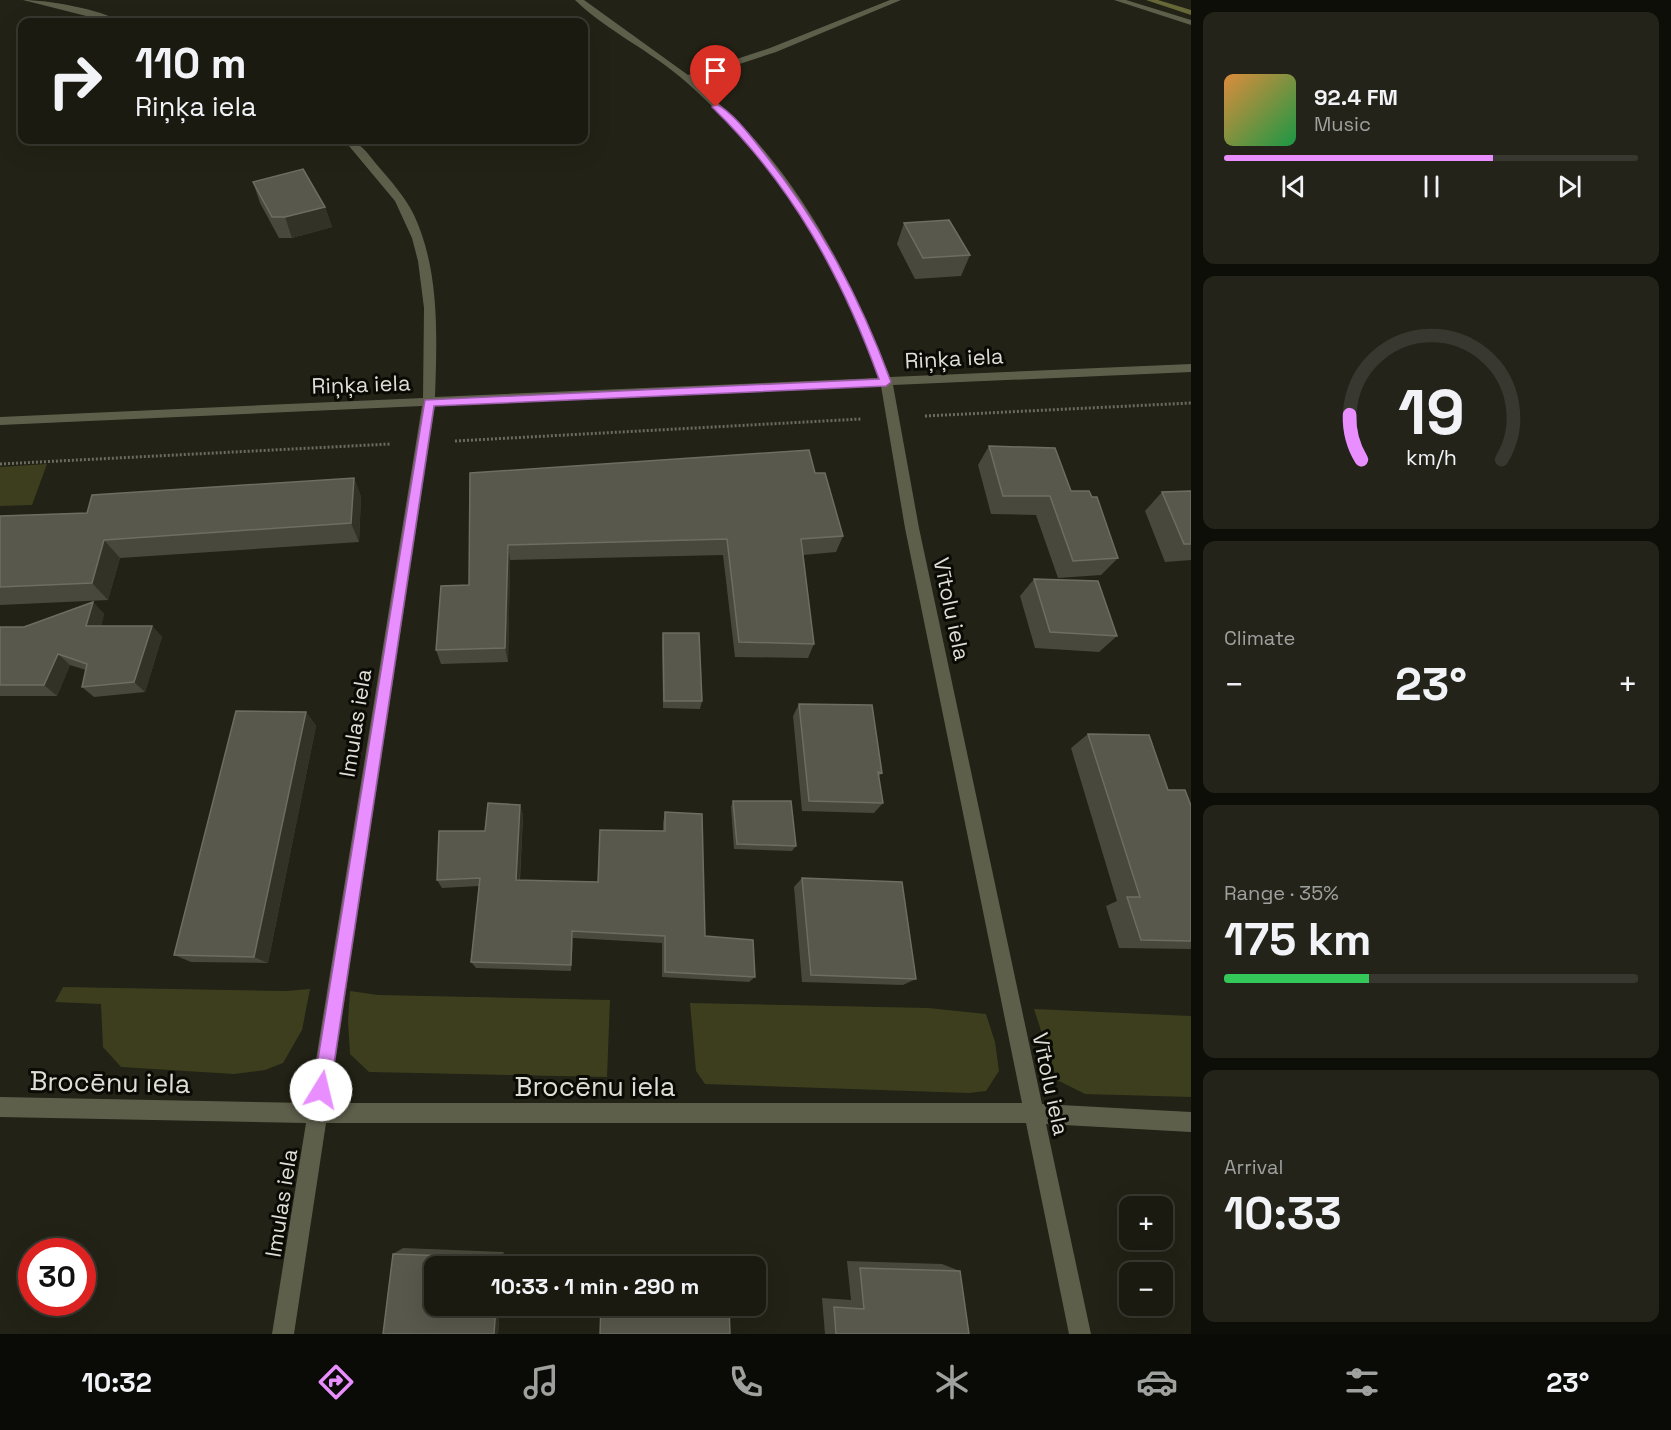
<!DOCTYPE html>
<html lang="en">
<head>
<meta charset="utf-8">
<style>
	body { margin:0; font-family:"Space Grotesk",sans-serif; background:#232319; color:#f1f3f6; height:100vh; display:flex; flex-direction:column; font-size:22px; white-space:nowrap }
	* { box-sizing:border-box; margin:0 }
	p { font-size:20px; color:#9fa19f }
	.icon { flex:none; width:33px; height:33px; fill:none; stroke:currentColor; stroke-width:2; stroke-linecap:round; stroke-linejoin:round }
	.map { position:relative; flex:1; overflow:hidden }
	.panel { display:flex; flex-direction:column; gap:12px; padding:12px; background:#0e0e09; width:480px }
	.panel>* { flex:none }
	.hud { position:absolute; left:18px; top:18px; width:570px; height:126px; border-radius:12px; box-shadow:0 6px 24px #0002,0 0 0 2px #383830; background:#1a1a10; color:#f1f3f6; overflow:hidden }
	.fabs { position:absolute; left:1119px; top:1196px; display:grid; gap:12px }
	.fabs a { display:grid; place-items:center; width:54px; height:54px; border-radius:12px; background:#1a1a10; box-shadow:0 6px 24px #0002,0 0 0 2px #383830; font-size:30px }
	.speed { position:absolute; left:18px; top:1238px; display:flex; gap:12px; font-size:30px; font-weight:700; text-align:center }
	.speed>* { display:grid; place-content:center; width:78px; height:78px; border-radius:50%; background:#1a1a10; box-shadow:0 6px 24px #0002,0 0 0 2px #383830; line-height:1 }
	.speed .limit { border:9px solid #d22; background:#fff; color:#111 }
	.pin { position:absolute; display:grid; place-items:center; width:51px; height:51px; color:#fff; margin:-62px -26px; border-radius:50% 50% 50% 0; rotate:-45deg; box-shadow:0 0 6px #0007 }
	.pin .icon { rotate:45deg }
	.me { position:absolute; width:66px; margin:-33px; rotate:9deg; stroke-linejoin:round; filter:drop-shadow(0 0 4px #0008) }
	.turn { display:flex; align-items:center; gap:21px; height:126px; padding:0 18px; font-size:27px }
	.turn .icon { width:78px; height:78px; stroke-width:2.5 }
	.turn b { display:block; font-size:42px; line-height:51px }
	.big { font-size:45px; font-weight:700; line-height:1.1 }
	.panel .widget { flex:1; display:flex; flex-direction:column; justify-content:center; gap:9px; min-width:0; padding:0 21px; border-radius:12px; background:#232319 }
	.panel .dial { align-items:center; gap:0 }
	.dial svg { height:156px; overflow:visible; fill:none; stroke:#383830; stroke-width:7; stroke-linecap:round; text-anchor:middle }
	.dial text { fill:#f1f3f6; stroke:none }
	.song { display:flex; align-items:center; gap:18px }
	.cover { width:72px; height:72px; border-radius:9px; background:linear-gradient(135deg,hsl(30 70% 55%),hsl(140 70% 35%)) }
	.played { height:6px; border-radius:3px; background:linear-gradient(90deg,#e98efe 65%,#383830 65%) }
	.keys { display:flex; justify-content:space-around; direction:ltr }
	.heat { display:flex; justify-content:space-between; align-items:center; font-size:33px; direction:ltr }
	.charge { height:9px; border-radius:4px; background:linear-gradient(90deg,#34c759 35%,#383830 0) }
	.trip { position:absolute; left:424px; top:1256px; width:342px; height:60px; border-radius:12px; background:#1a1a10; box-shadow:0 6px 24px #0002,0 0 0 2px #383830; font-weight:700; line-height:60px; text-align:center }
	.tabs { display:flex; height:96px; justify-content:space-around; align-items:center; background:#0a0a06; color:#9fa19f }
	.tabs .icon { width:42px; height:42px }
	.tabs .active { color:#e98efe }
	.tabs b { font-size:27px; color:#f1f3f6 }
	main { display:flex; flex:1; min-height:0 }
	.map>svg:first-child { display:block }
	.green { fill:#3d3e1d }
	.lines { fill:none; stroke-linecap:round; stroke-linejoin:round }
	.stream { fill:#676838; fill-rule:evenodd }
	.path { stroke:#6b6b61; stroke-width:3; stroke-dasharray:2 2; stroke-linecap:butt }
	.minor { fill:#5e5f4b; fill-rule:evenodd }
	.wall { fill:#48483c }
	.shaded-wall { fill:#323226 }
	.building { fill:#58584c; stroke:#6d6d62; stroke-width:1.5 }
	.route { fill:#e98efe; stroke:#975ca5; stroke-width:1.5 }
	.labels { text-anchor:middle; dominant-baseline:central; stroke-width:6; stroke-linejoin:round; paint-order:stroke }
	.street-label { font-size:22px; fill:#deded6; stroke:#0b0b06 }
	.near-street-label { font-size:27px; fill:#deded6; stroke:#0b0b06 }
</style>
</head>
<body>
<main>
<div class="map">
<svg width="1191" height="1334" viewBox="0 0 1191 1334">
	<rect width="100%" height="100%" fill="#222216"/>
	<path class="green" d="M47,464l-15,41 -32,1v-39z
		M63,987l223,4 24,-2 -8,41 -19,33 -18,7 -31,4 -113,-7 -18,-20 -2,-43 -46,-2z
		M350,991l28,4 232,5 -3,77 -238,-5 -19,-18 -2,-33z
		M690,1003l238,5 58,6 9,28 4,29 -13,20 -17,2 -264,-9 -9,-13z
		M1034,1009l157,7v81l-106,-3 -28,-14z"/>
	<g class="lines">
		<path class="stream" d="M1146,0h12l33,10v5z"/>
		<path class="path" d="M925,416l266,-13
			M455,441l406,-22
			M0,464l390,-20"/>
		<path class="minor" d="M23,0c24,0 78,9 98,22h-11z
			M575,0h9l104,75 82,-27 120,-48h11l-125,52 -83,27c18,18 39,35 56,54 64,70 107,157 141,244l301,-13v8l-298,13 26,143 123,576 149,8v20l-145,-8 45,210h-22l-43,-211h-700l-32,211h-22l34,-211 -306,-6v-20l309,6 113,-697 -422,19v-8l423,-19 1,-90 -6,-47 -6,-23 -17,-37 -51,-61c16,0 24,14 34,26 13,15 27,31 36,49 26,56 23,122 21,182l443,-19c-14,-39 -29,-80 -49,-117 -37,-68 -87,-130 -144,-180 -34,-30 -78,-50 -110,-81zM881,386l24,142 117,575h-693l106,-697z
			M1114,0h12l65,20v5z"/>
	</g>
	<path class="wall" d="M253,182l72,25 7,20 -40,11h-13l-19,-35z
		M904,223l66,32 -9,21 -46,3 -18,-35z
		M989,446l82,45 47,67 -17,17 -43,3 -22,-63 -45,-1 -13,-49z
		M470,473h345l28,63 -7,16 -33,3 11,89 -6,14 -73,-1 -12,-102 -213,5 -2,102 -67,2 -5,-14 33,-65z
		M354,478l7,19 -2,45 -239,16 -12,42 -108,5v-89l87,-3z
		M1191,491v69l-26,2 -20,-51 17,-19z
		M1034,579l83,57 -18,16 -64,-4 -15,-52z
		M93,602l11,12 -3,12h51l10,11 -17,55 -51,5 -12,-10 4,-17 -16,-5 -13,31h-57v-69h24z
		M663,633l39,68 -2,8 -37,-1 -1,-67z
		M799,704l83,69 -3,3 4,27 -9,10 -72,-2 -9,-95z
		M306,712l10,14 -48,237 -77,-1 -17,-7z
		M1088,734l103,72v143l-72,-1 -13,-42 11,-5 -46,-153z
		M733,801l63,45 -4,5 -58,-2 -3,-42z
		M520,805l3,11 -3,64 78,2 65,-51v-8l2,-11 40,124 50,41 -6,5 -87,-5v-34l-89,-5 -2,33 -95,-3 -5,-6 8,-76 -37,2 -5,-8 48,-49z
		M802,878l114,101 -13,6 -101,-3 -8,-95z
		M403,1248l101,4 -1,14h-68v39h65l-2,29h-115l10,-80z
		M601,1258l89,1 31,3 4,4h-124z
		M847,1261l95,3 18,7 9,63h-144l-3,-36 29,2z"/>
	<path class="shaded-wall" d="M325,207l7,20 -40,11 -7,-21z
		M354,478l7,19 -2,45 -8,-19z
		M104,540l16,18 -12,42 -16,-17z
		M508,545l2,15 -2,102 -3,-14z
		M93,602l11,12 -6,24 -12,-12z
		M152,626l10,11 -17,55 -11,-10z
		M58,654l12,11 -13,31 -13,-11z
		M306,712l10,14 -48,237 -14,-6z
		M520,805l3,11 -4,72 -3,-8z
		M572,931l1,7 -2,33v-6z
		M504,1252l-1,14h-4l1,-8z
		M496,1305h4l-2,29h-4z"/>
	<path class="building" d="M303,169l22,38 -40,10h-13l-19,-35z
		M949,220l21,35 -47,3 -19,-35z
		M989,446l66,2 16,43h18l3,6h5l21,61 -45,3 -23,-65h-47z
		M809,450l6,23h10l18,63 -42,3 13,105 -75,-2 -12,-103 -219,6 -3,103 -69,2 5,-64 28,-1 1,-112z
		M354,478l-3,45 -247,17 -12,43 -92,4v-71l87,-3 5,-18z
		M1191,491v53h-7l-22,-52z
		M1034,579l64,2 19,55 -67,-4z
		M93,602l-7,24h66l-18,56 -52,5 5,-23 -29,-10 -14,31h-44v-58h24z
		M663,633h36l3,68h-38z
		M799,704l73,1 10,68 -4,-1 5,31 -74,-2z
		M236,711l70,1 -52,245 -80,-2z
		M1088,734l61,1 19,55h17l6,16v135l-50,-1 -14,-43h13z
		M733,801h58l5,45 -59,-2z
		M488,803l32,2 -4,75 82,2 2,-52 65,1v-19l37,2 3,122 48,4 2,37 -90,-5v-36l-93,-5 -1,34 -100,-3 9,-84 -43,2 2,-49h46z
		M802,878l100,4 14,97 -105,-4z
		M393,1254l107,4 -1,8h-64v39h61l-2,29h-111z
		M602,1264l93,2h4h-97z
		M860,1268l100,3 9,63h-133l-2,-27 30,2z
		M601,1305h128l1,29h-130z"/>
	<path class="route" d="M716,104c17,8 36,34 48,49 58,74 95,142 127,229l-5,4 -452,20 -104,684 -2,6 -7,3 -6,-3 -2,-6 112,-690 454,-21c-37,-102 -87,-194 -166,-271l-1,-1z"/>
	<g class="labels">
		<g class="street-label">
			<text transform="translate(954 358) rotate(-3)">Riņķa iela</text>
			<text transform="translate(361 384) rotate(-2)">Riņķa iela</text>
			<text transform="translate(952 609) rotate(78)">Vītolu iela</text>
			<text transform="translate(355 723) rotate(-81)">Imulas iela</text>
			<text transform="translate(1051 1084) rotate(78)">Vītolu iela</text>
			<text transform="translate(281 1203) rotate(-81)">Imulas iela</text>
		</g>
		<g class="near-street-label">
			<text transform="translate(110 1082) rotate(1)">Brocēnu iela</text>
			<text x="595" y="1086">Brocēnu iela</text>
		</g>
	</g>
</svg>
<div class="fabs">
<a>+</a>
<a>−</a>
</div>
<div class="speed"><div class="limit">30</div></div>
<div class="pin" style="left:716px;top:107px;background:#d93025"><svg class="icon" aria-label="arrive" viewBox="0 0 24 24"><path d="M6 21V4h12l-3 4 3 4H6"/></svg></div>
<svg class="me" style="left:321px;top:1090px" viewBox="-20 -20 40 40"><circle r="19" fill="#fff"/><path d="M0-13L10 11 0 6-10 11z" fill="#e98efe"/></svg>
<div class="trip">10:33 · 1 min · 290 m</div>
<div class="hud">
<div class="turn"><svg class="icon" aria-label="right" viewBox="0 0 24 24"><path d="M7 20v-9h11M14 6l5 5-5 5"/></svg><div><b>110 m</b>Riņķa iela</div></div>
</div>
</div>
<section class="panel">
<div class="widget">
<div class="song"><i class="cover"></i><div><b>92.4 FM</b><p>Music</p></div></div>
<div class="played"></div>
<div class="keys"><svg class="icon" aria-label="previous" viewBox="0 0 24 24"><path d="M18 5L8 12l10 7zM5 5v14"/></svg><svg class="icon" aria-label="pause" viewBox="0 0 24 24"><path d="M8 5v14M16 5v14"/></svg><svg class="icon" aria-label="next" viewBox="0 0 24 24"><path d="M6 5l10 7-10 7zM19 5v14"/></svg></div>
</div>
<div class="widget dial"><svg viewBox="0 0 100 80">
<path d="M14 69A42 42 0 1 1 86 69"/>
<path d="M14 69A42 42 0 0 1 8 46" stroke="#e98efe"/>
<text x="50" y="56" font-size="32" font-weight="700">19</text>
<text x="50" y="72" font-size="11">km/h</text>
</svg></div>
<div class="widget"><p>Climate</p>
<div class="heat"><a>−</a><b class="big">23°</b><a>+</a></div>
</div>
<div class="widget"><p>Range · 35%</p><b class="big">175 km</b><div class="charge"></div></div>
<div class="widget"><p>Arrival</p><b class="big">10:33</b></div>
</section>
</main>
<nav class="tabs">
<b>10:32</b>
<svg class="icon active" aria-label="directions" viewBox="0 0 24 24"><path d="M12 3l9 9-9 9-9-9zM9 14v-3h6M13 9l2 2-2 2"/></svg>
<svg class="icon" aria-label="music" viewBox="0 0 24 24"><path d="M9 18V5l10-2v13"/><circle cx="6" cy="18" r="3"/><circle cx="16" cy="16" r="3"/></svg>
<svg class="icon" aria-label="phone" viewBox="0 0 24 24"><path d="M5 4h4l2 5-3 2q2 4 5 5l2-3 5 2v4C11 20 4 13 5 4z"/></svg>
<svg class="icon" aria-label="climate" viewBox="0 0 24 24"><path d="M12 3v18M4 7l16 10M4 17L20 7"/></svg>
<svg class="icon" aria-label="car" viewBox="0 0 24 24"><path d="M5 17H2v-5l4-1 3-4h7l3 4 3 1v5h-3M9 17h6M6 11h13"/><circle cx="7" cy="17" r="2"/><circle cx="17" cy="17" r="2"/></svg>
<svg class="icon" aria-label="filters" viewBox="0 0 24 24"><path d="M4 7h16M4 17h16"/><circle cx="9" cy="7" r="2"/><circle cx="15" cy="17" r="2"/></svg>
<b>23°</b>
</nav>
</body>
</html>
